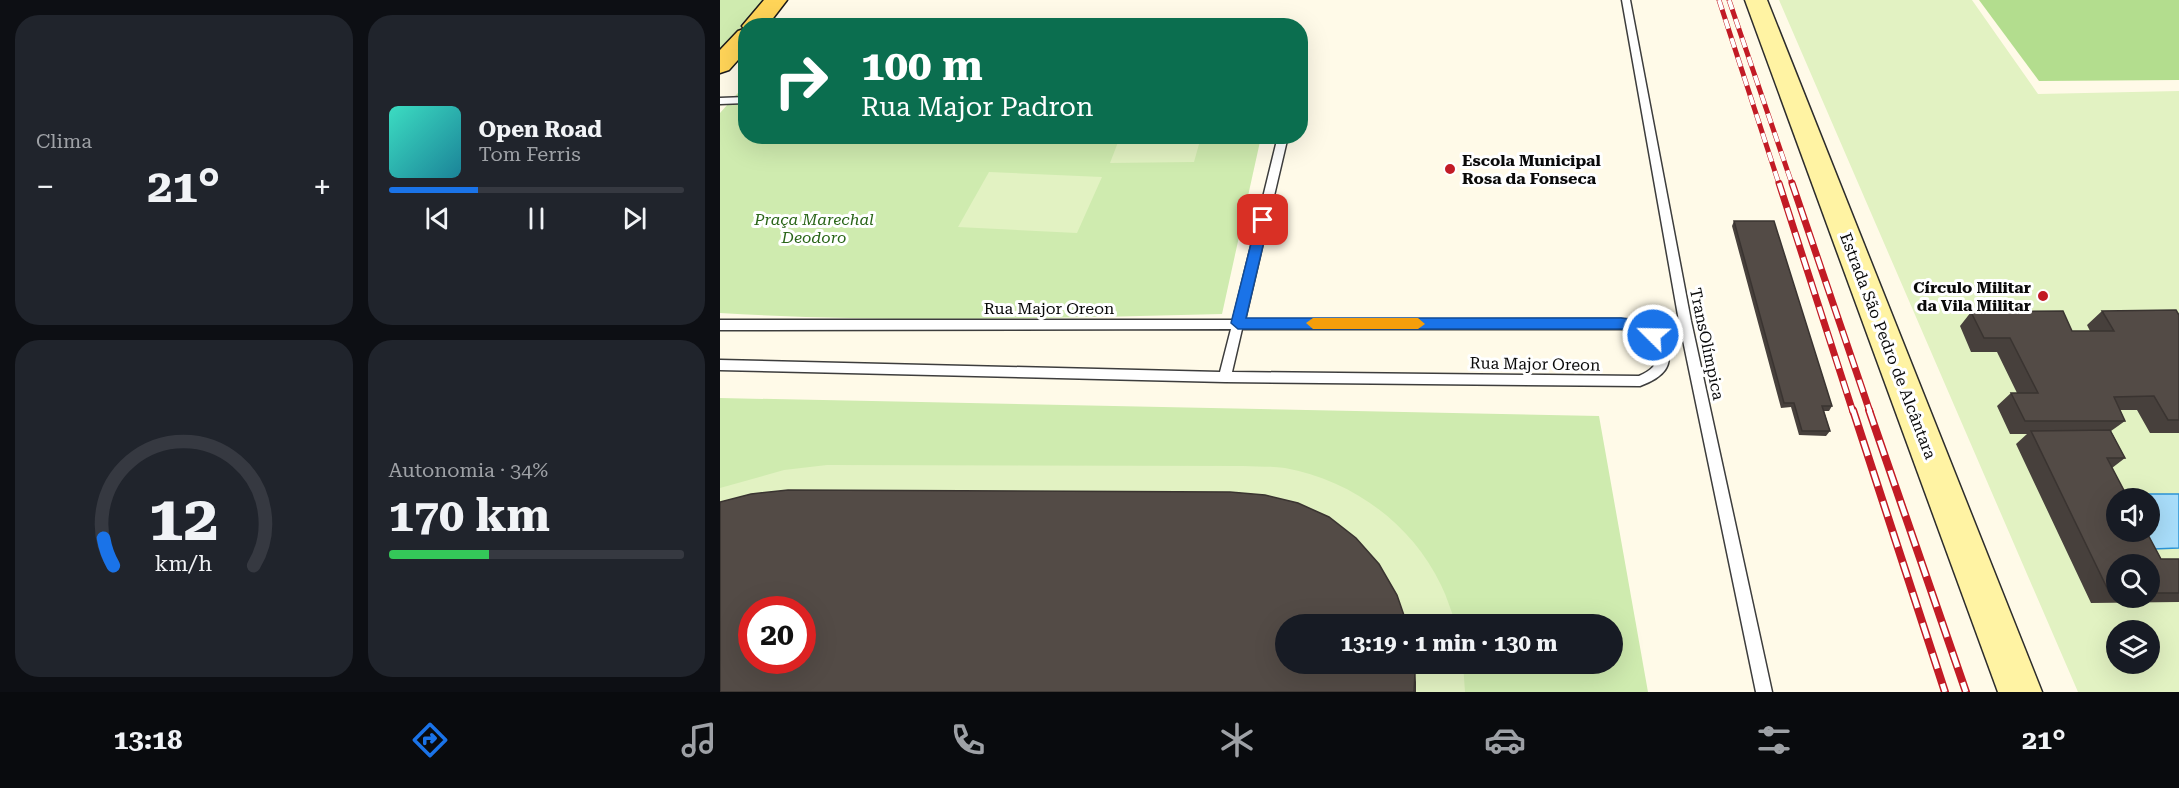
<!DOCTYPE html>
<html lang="pt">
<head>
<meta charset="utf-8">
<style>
	body { margin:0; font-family:"Roboto Serif",serif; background:#20242c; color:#f1f3f6; height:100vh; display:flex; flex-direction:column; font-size:22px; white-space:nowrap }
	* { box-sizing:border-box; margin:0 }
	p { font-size:20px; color:#9ea1a6 }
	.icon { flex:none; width:33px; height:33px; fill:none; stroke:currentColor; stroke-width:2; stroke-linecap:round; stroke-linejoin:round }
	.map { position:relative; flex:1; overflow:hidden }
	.panel { display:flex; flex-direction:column; gap:15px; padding:15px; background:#0d0f14; width:720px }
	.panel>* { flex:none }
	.banner { position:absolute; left:18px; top:18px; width:570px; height:126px; border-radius:24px; box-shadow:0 6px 24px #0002; background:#0b6e4f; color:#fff; overflow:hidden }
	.controls { position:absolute; left:1386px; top:488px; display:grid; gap:12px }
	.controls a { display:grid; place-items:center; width:54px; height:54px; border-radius:50%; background:#171b24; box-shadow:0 6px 24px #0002; font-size:30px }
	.speed { position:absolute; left:18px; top:596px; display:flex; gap:12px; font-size:30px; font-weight:700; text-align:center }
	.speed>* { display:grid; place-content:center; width:78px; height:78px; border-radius:50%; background:#171b24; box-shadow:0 6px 24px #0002; line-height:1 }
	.speed .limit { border:9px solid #d22; background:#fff; color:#111 }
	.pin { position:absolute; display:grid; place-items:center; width:51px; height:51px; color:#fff; margin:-26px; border-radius:12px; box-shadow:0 3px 9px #0006 }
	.me { position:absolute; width:66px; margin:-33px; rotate:293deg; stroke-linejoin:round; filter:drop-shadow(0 0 4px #0008) }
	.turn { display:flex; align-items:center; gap:21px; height:126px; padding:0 24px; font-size:27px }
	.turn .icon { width:78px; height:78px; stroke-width:2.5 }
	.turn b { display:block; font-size:42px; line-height:51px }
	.big { font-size:45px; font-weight:700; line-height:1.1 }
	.panel .card { flex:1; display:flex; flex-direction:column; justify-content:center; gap:9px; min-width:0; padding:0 21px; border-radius:24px; background:#20242c }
	.panel .dial { align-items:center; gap:0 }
	.dial svg { height:156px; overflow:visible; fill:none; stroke:#363941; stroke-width:7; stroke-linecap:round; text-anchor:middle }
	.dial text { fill:#f1f3f6; stroke:none }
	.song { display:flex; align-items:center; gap:18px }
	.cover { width:72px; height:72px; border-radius:9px; background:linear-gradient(135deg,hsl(170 70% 55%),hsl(190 70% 35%)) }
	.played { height:6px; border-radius:3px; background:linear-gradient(90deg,#1a73e8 30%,#363941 30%) }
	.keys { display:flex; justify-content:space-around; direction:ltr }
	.heat { display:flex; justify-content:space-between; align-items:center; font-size:33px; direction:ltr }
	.charge { height:9px; border-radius:4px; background:linear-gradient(90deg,#34c759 34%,#363941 0) }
	.panel .tiles { flex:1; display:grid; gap:15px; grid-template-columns:repeat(2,1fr) }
	.trip { position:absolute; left:555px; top:614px; width:348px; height:60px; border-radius:30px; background:#171b24; box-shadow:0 6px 24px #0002; font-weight:700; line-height:60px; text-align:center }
	.tab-bar { display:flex; height:96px; justify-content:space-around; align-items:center; background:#090b0e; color:#9ea1a6 }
	.tab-bar .icon { width:42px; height:42px }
	.tab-bar .on { color:#1a73e8 }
	.tab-bar b { font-size:27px; color:#f1f3f6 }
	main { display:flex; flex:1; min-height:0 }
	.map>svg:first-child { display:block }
	.green { fill:#cfebaf; fill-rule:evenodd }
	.forest { fill:#b3dd8e }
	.pitch { fill:#e2f2c2; fill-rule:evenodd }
	.water { fill:#a8ddfa; stroke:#2b94d6; stroke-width:1.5 }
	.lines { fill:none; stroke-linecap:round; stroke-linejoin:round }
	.lane-casing { stroke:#3d3d3d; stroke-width:3 }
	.secondary-casing { stroke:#2c2c2c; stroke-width:3 }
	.primary-casing { stroke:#1b1b1b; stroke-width:3 }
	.lane { fill:#fff; fill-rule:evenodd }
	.secondary { fill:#fff3a3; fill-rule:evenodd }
	.primary { fill:#ffd458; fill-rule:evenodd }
	.rail-far2-casing { stroke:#c21b25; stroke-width:5 }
	.rail-far1-casing { stroke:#c21b25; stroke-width:7 }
	.rail-casing { stroke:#c21b25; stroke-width:8 }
	.rail-far2 { stroke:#fff; stroke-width:4; stroke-dasharray:10; stroke-linecap:butt }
	.rail-far1 { stroke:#fff; stroke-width:4.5; stroke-dasharray:13; stroke-linecap:butt }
	.rail { stroke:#fff; stroke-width:5; stroke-dasharray:16; stroke-linecap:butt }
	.wall { fill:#47403c; fill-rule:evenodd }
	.shaded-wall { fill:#3a3431 }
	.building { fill:#534b46; stroke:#3a3431; stroke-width:1.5; fill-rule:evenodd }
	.route { fill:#1a73e8; stroke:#114b97; stroke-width:1.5 }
	.slow { fill:#f59e0b }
	.poi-dot { fill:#c21b25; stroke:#fff; stroke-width:2 }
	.labels { text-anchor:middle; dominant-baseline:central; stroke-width:6; stroke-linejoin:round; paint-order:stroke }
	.poi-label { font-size:16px; font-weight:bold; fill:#0a0a0a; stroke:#fff; text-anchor:start }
	.park-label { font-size:16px; font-style:italic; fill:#296518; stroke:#fff }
	.street-label { font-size:16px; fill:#0a0a0a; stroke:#fff }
</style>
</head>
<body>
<main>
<section class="panel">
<div class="tiles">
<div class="card"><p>Clima</p>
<div class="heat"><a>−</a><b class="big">21°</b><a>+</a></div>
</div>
<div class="card">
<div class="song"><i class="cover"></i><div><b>Open Road</b><p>Tom Ferris</p></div></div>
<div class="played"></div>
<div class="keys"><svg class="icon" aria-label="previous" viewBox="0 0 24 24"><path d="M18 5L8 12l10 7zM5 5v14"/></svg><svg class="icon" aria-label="pause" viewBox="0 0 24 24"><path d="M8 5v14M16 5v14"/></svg><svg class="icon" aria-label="next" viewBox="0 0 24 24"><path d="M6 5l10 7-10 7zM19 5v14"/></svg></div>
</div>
<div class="card dial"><svg viewBox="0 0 100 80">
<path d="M14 69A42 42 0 1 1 86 69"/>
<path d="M14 69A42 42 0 0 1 9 55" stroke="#1a73e8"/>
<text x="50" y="56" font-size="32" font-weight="700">12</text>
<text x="50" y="72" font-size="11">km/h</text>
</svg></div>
<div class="card"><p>Autonomia · 34%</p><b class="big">170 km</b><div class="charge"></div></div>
</div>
</section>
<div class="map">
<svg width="1459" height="692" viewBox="0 0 1459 692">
	<rect width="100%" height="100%" fill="#fffae8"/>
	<path class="green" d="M0,0h55l-29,26 -1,6 -25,29z
		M25,85l1,51 515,1 -39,177c-167,4 -335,9 -502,-1v-200z
		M0,398l879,18 49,276h-928zM32,609h50v51h-50zM566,624h326v39h-326z"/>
	<path class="forest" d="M1259,0h200v80l-140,1z"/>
	<path class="pitch" d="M1059,0h193l66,94 141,-3v601h-101zM1396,498h34v33h-34zM1396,564h34v33h-34zM1396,630h34v33h-34z
		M400,137v-1l81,1 -7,25 -84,1z
		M269,172l113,5 -25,56 -119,-6z
		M107,465l416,1c14,1 28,0 42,2 67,12 127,56 156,117 6,12 10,26 15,39h-51l-685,-99v-37l64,-18z
		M694,663h49l2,29h-49z"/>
	<path class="water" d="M1404,494h55v54l-26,1 -9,-18h6v-33h-24z"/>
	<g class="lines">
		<defs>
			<path id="lane" d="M902,0h8l61,321 81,371h-16l-77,-371z
				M26,97v6l-26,1v-6z
				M558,136h10l-43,184 376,-1c8,1 21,-1 28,4 6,3 11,12 15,18 13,25 -2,37 -24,45l-415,-4 -505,-12v-10l500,12 11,-43 -511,1v-10h513zM522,329h379l21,1c16,18 25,34 -3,46l-407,-4z"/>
			<path id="secondary" d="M1025,0h22l275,692h-44z"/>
			<path id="primary" d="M44,0h23l-20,26h-21v25l-17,19 -9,3v-23l18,-19 6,-2 -2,-3z"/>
		</defs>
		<use href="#lane" class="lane-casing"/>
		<use href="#secondary" class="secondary-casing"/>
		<use href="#primary" class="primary-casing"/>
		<use href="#lane" class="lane"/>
		<use href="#secondary" class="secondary"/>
		<use href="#primary" class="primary"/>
		<defs>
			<path id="rail-far2" d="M999,0l60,184
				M1009,0l63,184"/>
			<path id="rail-far1" d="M1059,183l74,229
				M1072,183l78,229"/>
			<path id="rail" d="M1133,410l92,282
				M1149,410l97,282"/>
		</defs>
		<use href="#rail-far2" class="rail-far2-casing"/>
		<use href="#rail-far1" class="rail-far1-casing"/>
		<use href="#rail" class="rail-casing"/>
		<use href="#rail-far2" class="rail-far2"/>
		<use href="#rail-far1" class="rail-far1"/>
		<use href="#rail" class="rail"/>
	</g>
	<path class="wall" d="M1014,221l98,185 -3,5h-5l6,20 -4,5 -27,-1 -8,-28 -10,1 -49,-182z
		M1382,311l77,4v118h-29l-13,-23h-17l5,11 -14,10 14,27 -13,10 49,91h18v43l-88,1 -75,-159 11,-10h-17l-13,-28 14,-13h6l-20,-41h-26l-11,-26 11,-14 101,19h18l-3,-6zM1396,564h34v33h-34z"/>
	<path class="shaded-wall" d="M695,672l1,10v10h-2z"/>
	<path class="building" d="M1014,221h40l58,185h-10l8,25h-28l-8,-28h-10z
		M1456,310l3,5v105h-11l-14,-24 -40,1 11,24h-100l-14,-28h27l-28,-55h-26l-13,-26 92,-1 9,20h42l-12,-20z
		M1390,430l15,28h-18l21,40h-12v33h30l15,28h18v34h-29v-29h-34v30h-6l-79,-163z
		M68,490l442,2 35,3 33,8 31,14 27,21 23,26 18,31 10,29h-121v39h128l1,9 -1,20h-694v-190l31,-8zM32,609h50v51h-50z"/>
	<path class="route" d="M543,215l6,5 -23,98h375l28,4 11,13 -7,5 -5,-1 -7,-8 -20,-2h-383l-7,-6 26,-103z"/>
	<path class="slow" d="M593,318h105l7,6 -7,5h-105l-7,-6z"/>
	<g class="poi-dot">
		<circle cx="730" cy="169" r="6"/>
		<circle cx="1323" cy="296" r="6"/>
	</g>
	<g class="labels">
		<g class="poi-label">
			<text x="742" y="160">Escola Municipal<tspan x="742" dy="18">Rosa da Fonseca</tspan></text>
			<text x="1311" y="287" text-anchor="end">Círculo Militar<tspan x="1311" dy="18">da Vila Militar</tspan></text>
		</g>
		<g class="park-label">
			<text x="94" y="219">Praça Marechal<tspan x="94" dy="18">Deodoro</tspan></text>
		</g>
		<g class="street-label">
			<text x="329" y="308">Rua Major Oreon</text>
			<text transform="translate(987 344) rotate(78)">TransOlímpica</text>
			<text transform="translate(1168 346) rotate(69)">Estrada São Pedro de Alcântara</text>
			<text transform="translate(815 364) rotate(1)">Rua Major Oreon</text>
		</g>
	</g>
</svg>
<div class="controls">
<a><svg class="icon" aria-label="sound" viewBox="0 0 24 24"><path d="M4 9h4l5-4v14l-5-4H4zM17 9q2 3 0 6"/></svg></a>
<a><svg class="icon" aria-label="search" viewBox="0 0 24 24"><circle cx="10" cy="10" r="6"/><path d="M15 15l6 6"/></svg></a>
<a><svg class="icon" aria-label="layers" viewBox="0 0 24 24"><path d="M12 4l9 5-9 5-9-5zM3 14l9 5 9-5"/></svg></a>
</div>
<div class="speed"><div class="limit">20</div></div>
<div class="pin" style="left:543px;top:220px;background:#d93025"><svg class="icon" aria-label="arrive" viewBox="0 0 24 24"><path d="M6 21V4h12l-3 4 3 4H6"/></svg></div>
<svg class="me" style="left:933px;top:335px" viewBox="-20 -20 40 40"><circle r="17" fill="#1a73e8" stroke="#fff" stroke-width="3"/><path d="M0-11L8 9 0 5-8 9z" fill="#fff"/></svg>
<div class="trip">13:19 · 1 min · 130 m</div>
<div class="banner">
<div class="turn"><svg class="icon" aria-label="right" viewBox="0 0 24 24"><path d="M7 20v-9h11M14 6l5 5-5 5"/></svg><div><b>100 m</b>Rua Major Padron</div></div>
</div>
</div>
</main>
<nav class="tab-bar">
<b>13:18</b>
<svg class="icon on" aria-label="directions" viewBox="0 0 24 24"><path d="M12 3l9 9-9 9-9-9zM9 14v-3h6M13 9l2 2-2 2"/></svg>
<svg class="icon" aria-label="music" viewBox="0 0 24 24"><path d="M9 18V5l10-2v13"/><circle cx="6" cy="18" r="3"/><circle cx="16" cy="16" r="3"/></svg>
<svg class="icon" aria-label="phone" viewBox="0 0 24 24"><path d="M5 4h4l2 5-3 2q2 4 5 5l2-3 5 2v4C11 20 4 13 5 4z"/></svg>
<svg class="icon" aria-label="climate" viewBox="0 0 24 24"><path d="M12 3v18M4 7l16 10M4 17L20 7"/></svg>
<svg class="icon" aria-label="car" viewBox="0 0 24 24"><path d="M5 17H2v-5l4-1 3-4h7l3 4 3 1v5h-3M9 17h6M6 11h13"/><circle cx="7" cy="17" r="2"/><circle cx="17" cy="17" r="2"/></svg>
<svg class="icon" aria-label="filters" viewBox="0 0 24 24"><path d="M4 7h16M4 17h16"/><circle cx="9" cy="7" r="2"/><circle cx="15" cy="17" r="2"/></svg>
<b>21°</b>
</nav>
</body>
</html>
